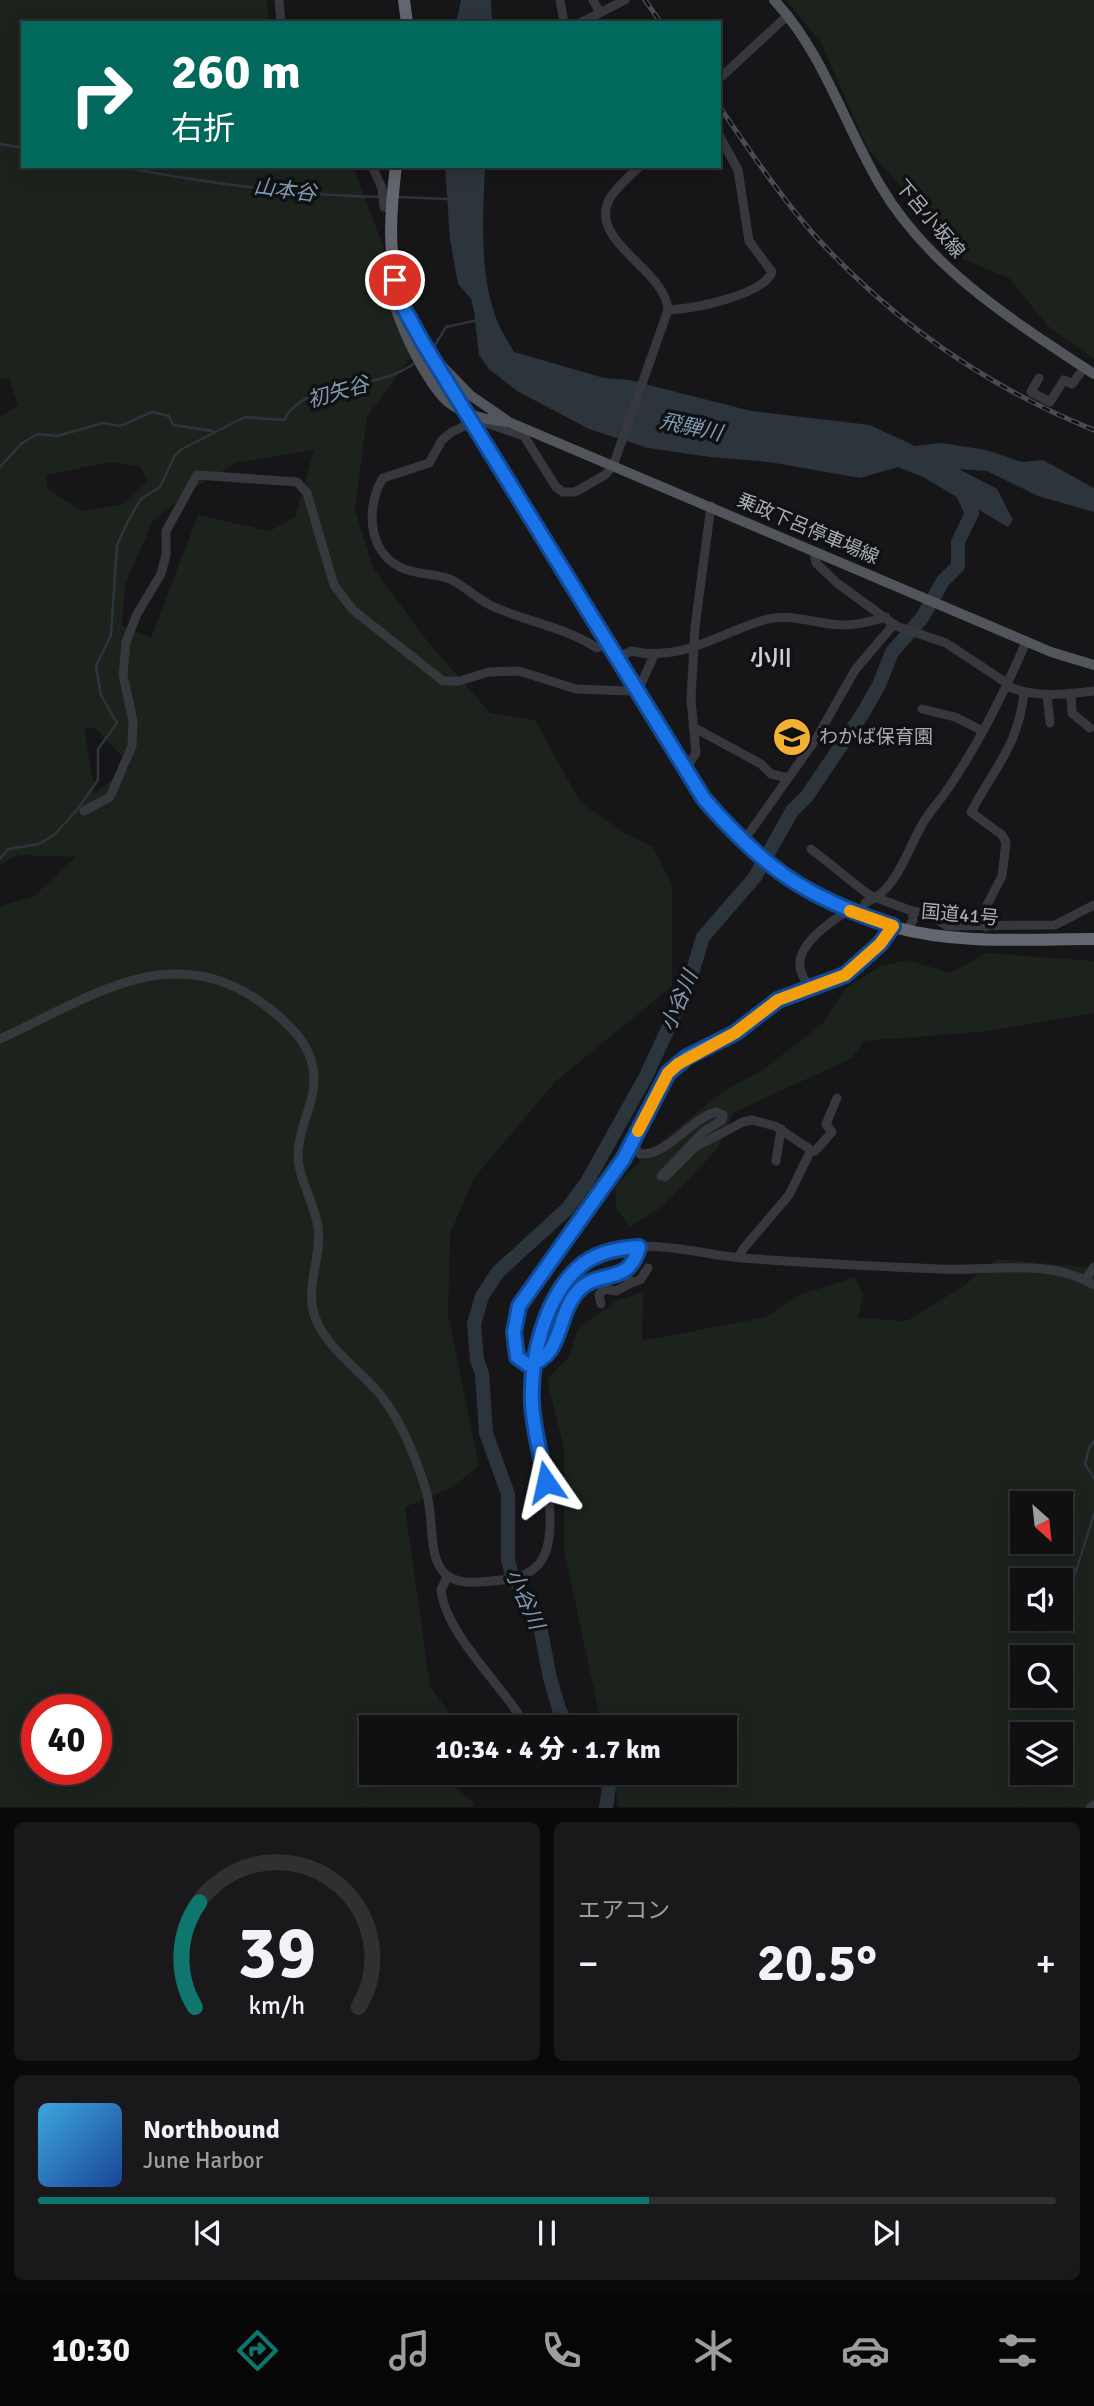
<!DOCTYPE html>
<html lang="ja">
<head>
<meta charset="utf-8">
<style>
	body { margin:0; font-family:Signika,"Noto Sans JP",sans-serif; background:#19191b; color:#f1f3f6; height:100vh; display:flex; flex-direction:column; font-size:26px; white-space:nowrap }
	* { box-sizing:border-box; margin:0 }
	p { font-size:23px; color:#9c9d9f }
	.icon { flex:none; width:38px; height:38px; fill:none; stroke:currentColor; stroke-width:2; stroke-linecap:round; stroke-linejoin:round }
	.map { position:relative; height:1808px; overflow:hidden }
	.details { display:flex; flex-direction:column; gap:14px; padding:14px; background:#09090a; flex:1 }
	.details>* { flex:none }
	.guide { position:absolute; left:21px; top:21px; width:700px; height:147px; border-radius:0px; box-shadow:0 4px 18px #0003,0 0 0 2px #303032; background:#00695c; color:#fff; overflow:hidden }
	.needle { width:46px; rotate:153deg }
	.fabs { position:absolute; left:1010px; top:1491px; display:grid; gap:14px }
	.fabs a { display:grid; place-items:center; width:63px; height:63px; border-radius:0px; background:#101012; box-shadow:0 4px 18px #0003,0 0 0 2px #303032; font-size:35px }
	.speed { position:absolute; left:21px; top:1694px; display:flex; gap:14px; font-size:35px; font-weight:700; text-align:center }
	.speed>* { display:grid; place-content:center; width:91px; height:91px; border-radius:50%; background:#101012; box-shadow:0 4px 18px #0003,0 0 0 2px #303032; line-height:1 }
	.speed .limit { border:10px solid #d22; background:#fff; color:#111 }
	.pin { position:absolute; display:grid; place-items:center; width:60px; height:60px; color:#fff; margin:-30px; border:4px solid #fff; border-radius:50%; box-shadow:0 2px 7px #0007 }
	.me { position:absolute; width:77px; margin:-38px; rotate:349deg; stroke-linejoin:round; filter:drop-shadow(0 0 5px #0008) }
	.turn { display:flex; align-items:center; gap:24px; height:147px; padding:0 35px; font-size:32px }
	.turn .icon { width:91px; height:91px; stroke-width:2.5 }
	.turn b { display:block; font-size:49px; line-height:60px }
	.big { font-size:52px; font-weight:800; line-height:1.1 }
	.details .widget { flex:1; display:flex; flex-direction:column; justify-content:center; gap:10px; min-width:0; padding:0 24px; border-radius:10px; background:#19191b }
	.details .dial { align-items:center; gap:0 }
	.dial svg { height:182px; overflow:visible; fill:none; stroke:#303032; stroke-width:7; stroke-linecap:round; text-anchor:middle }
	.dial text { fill:#f1f3f6; stroke:none }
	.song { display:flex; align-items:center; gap:21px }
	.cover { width:84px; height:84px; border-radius:10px; background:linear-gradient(135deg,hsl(200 70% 55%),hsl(220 70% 35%)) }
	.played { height:7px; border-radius:4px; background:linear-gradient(90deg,#0f766e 60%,#303032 60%) }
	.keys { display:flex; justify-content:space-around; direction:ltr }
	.heat { display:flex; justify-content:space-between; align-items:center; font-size:38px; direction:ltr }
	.details .tiles { flex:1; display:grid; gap:14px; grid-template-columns:1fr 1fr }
	.widget:last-child { grid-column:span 2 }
	.trip { position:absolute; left:359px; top:1715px; width:378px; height:70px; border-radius:0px; background:#101012; box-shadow:0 4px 18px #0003,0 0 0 2px #303032; font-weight:800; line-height:70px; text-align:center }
	.tab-bar { display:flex; height:112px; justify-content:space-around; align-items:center; background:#060607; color:#9c9d9f }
	.tab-bar .icon { width:49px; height:49px }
	.tab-bar .active { color:#0f766e }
	.tab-bar b { font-size:32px; color:#f1f3f6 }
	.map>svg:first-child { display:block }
	.green { fill:#1c231d; fill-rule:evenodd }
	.water { fill:#2c353c }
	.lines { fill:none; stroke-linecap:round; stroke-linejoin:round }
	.stream { stroke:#2c353c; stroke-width:2.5 }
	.river { stroke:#2c353c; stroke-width:14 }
	.minor { stroke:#37383d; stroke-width:9 }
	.major { stroke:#53555c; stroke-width:10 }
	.highway { stroke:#63666e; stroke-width:12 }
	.rail-casing { stroke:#4a4c52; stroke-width:5 }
	.rail { stroke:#111113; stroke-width:2.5; stroke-dasharray:8; stroke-linecap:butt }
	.minor-bridge { stroke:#37383d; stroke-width:9 }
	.highway-bridge { stroke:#63666e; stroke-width:12 }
	.route-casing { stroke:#114b97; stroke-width:18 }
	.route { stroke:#1a73e8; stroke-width:12 }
	.slow { stroke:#f59e0b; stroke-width:12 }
	.labels { text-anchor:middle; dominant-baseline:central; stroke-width:7; stroke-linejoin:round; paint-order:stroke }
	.street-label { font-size:19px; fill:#a8adb8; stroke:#111113 }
	.poi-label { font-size:19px; fill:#a8adb8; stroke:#111113; text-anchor:start }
	.water-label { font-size:21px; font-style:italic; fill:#7f9bb3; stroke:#111113 }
	.neighbourhood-label { font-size:21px; font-weight:bold; fill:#c9ccd4; stroke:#111113 }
</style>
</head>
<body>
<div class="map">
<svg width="1094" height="1808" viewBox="0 0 1094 1808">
	<rect width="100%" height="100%" fill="#161618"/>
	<path class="green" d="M0,0h267l2,23h-246v143h330l67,179 -53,72 -12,93 18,58 55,74 62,71 45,7 45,82 46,32 27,13 19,37v102l-117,96 -81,96 -24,56 -2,80 31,152 -28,22 -46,19 25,179 30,41h-89v46h83l-2,11 22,20 -1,3h-473v-901l33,-9 43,-40 -59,-2 -17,11v-448l18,-13 -9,-27 -9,1zM314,450l-19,67 -25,14 -72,-16 -47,123 -29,-12 3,-42 28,-63 38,-31 45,-27zM111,462l29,4 7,16 -26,23 -39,6 -34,-22 -2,-14zM84,728h11l36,38 -36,27zM37,1710h59v59h-59z
		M786,0h308v359l-47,-34 -38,-47 -60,-25 -41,-58 -40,-46 -47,-106z
		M986,953l108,8v52l-106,18 -124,10 -12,17 -119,55 -15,35 -55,58 -33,21 -14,-19 -1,-22 40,-39 67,-55 41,-22 59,-46 23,-35 35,-23 27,-6 43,13z
		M997,1259l97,9v539h-475l-7,-34h112v-46h-122l-38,-177v-103l-17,-68 22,-22 9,-28 39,-29 26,-8 -1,49 124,-24 30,-21 59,-19 8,18 -5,23 49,3 55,-34zM1022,1503h38v39h-38zM1022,1580h38v39h-38zM1022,1657h38v39h-38zM1022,1734h38v39h-38z"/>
	<path class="water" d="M461,0h30l1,23h-36z
		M445,166h40c-2,48 -6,106 11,152 4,12 12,23 18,34l90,26 25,2 122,31 119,14 45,21 27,-3 44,7 36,12 21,-2 51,28v24l-56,-16 -51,-25 -28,-2 38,20 16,31 -5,7 -85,-50 -25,-10 -38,11 -91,-16 -59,-5 -62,-9 -59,-19 -72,-38 -28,-22 -10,-14 -5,-44 -3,-12 -13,-15 -8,-45z"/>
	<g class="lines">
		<path class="stream" d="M0,144l23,4
			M117,166c88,17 175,29 264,31
			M398,197l50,2
			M432,350l14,-23 32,-7
			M0,467l22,-24 16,-9 19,2 46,-13 17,3 32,-14 17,4 4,9 40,6
			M0,859l8,-10 31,-5 15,-9 23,-25 21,-30v-31l19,-26 -16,-28 -5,-29 15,-31 6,-90 11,-24 13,-22 19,-12 15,-32 7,-6 63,-32 39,3c22,-43 94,-27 132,-58
			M1094,1441l-5,7 -4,16 9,14
			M1069,1593l25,-79"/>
		<path class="river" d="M568,1727l-9,-18 -9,-31 -11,-57 -27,-46 -4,-15v-66l-22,-61 -4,-59 -5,-14 -3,-36 8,-28 16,-24 69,-63 20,-27 58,-104 43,-92 15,-49 52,-60 37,-66 15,-15 56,-83 16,-28 13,-33 30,-34 21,-37 15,-15v-24l14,-29 -11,-23
			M601,1773l8,14 -3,21"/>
		<path class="minor" d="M279,0l2,23
			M560,0l4,23
			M593,0l7,13
			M580,23l45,-23
			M719,79l69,-64
			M372,166l10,22 2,19 7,1
			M668,310c24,-1 94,-14 104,-38l-23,-31 -11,-71 -19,-35
			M1039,378l-8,14 19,10 14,-22 8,4 12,-16
			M814,551l2,12 21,20 59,43 50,17 62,41
			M609,642l-12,6c-32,-21 -70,-26 -105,-42 -16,-7 -30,-23 -45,-28 -16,-5 -31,-3 -47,-11 -33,-16 -34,-62 -17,-89l46,-15 13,-23 10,-8 17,-8 17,-1 38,13 32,51 7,5h12l30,-17 8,-9 55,-156c-2,-41 -82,-69 -58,-112 7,-12 20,-22 30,-32
			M618,658l13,-7c50,12 88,-18 133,-31 26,-8 54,5 80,5 15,0 29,-4 42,-8
			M641,684l14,-31
			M1007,686c29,12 56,9 87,5
			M1071,694l1,19 18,15
			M1047,695l3,28
			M922,709l33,8 26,13
			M693,727l68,37 10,10 17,4
			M685,770l11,-17 -5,-54 4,-72 16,-121
			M84,811l26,-14 22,-51 1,-25 -10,-46 3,-33 11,-28 24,-40 5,-19v-24l31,-56 100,7 10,11 27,92 19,25 90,71h16l30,-9 30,-1 57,18 53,2
			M750,832l66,-93 39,-69 39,-46
			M811,849l58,46 43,16 16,2 19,13 108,-1 39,-20
			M865,903c32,-12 42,-53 58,-80 6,-11 15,-20 22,-30 31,-45 60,-102 81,-151
			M986,927l-1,-18 17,-33 4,-34 -4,-7 -31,-23c24,-45 47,-66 53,-119
			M907,930l6,-10 -1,-9
			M809,988c-3,-7 -8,-13 -9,-21 -3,-21 26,-42 41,-52
			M0,1039c96,-44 178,-107 275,-26 20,17 38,36 39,64 1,26 -15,49 -16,76 0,27 16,48 20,74 4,28 -11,55 -5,83 8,36 49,60 70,88 20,27 33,60 43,92 12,40 -7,97 53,92 20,-2 42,-1 57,-15 33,-30 -2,-129 -5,-168
			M632,1143l8,11c30,1 50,-36 77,-42l6,3 -1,5 -19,12 -42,44 4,1 30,-30 48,-25 9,-2 23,6 36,24 -22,45 -46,54 -4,8
			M811,1150l4,1 17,-19 -6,-8 11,-26
			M776,1161l5,-32
			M639,1247c-11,41 -44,20 -66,50 -13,19 -16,77 -51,66 -13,-15 -9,-40 -3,-57l105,-148 44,-85 19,-16 48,-24 43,-33 67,-25 35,-31 13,-17
			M1085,1280l9,-13
			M631,1283l9,-3 8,-12
			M601,1304l-2,-9 5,-6 12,2 15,-8 -6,-11
			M537,1348c13,-35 25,-78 63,-94 44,-18 97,0 142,4 65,5 131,8 196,11 35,2 71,-4 106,0 18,2 35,7 50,16
			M447,1577l-6,13c5,45 63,97 86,137
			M1090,1808l4,-3"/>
		<path class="major" d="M774,0c49,52 70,124 106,185 49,84 135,137 214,189
			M390,256c-14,28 34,127 58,146 16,13 42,19 61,20
			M442,366l28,29 39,27 542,230 43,13"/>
		<path class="highway" d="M404,0l3,23
			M396,166c-14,111 1,134 57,226
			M484,444c41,66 84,131 124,197 80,131 123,241 286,286 64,18 134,12 200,12"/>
		<defs>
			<path id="rail" d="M645,0l16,23
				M719,106c31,45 62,92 98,132 79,86 170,149 277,192"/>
		</defs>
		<use href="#rail" class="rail-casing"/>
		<use href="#rail" class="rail"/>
		<path class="minor-bridge" d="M531,1399l6,-51"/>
		<path class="highway-bridge" d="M453,392l31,52"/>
	</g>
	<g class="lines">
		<defs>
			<path id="route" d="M395,280l7,25 21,38 281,456c61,70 101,98 189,127l-13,18 -35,31 -67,25 -43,33 -48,24 -19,16 -44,85 -105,148 -5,26 3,25 11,8c35,-8 28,-49 49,-73 22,-25 51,-4 62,-45 -21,1 -45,6 -61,21 -33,30 -48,91 -46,134 1,27 9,53 14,80"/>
		</defs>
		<use href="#route" class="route-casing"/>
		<use href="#route" class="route"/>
		<path class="slow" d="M638,1131l30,-58 10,-9 57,-31 43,-33 67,-25 35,-31 13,-18 -43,-15"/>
	</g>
	<defs>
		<symbol id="school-disc" viewBox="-11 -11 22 22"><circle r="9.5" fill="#f2b134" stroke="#111113"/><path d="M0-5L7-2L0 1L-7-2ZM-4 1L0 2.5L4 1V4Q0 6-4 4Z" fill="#111"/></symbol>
	</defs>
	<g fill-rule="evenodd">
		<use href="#school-disc" x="770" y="715" width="44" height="44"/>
	</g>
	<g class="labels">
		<g class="street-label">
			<text transform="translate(930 219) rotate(50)">下呂小坂線</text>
			<text transform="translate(808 529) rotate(23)">乗政下呂停車場線</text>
			<text transform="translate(960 915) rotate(5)">国道41号</text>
		</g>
		<g class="poi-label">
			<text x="819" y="737">わかば保育園</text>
		</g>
		<g class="water-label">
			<text transform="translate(285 190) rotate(7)">山本谷</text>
			<text transform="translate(338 392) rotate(-16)">初矢谷</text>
			<text transform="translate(691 427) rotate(12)">飛騨川</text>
			<text transform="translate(679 1001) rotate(-67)">小谷川</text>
			<text transform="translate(525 1599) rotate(66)">小谷川</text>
		</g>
		<g class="neighbourhood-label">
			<text x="771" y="658">小川</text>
		</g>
	</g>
</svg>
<div class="fabs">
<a><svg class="needle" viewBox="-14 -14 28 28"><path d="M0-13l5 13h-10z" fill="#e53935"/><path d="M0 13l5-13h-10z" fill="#9c9d9f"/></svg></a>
<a><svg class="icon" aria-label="sound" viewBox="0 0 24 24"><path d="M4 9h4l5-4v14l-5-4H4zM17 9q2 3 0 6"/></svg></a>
<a><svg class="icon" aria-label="search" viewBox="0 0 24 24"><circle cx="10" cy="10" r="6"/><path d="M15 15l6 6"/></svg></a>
<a><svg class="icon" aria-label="layers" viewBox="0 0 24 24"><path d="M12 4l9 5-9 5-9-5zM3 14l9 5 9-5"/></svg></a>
</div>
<div class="speed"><div class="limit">40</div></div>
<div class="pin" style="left:395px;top:280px;background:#d93025"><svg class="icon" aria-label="arrive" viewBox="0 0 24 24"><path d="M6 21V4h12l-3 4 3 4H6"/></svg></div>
<svg class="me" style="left:546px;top:1482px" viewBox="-20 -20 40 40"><path d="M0-17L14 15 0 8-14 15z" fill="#1a73e8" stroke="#fff" stroke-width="4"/></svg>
<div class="trip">10:34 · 4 分 · 1.7 km</div>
<div class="guide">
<div class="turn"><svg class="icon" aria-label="right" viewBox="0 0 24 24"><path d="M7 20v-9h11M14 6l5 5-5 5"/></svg><div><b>260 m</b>右折</div></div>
</div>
</div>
<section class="details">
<div class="tiles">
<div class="widget dial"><svg viewBox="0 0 100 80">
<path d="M14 69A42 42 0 1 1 86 69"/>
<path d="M14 69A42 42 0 0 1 16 23" stroke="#0f766e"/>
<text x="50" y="56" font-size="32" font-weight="700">39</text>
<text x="50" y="72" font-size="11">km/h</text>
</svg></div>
<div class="widget"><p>エアコン</p>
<div class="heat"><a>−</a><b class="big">20.5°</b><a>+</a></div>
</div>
<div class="widget">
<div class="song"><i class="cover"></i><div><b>Northbound</b><p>June Harbor</p></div></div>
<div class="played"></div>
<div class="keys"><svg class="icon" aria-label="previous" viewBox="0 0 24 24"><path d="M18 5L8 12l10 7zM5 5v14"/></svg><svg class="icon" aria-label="pause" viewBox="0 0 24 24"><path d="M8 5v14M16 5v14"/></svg><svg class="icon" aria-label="next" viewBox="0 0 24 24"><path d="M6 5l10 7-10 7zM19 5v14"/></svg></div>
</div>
</div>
</section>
<nav class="tab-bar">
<b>10:30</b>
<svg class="icon active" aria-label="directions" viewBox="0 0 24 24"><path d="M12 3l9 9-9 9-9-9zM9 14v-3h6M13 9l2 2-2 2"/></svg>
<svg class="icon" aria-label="music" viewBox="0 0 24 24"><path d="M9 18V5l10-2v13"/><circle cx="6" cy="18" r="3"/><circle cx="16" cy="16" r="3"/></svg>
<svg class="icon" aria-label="phone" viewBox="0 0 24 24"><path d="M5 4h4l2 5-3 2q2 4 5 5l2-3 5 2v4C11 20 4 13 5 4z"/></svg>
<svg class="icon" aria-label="climate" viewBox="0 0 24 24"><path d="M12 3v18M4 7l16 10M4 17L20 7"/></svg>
<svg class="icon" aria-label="car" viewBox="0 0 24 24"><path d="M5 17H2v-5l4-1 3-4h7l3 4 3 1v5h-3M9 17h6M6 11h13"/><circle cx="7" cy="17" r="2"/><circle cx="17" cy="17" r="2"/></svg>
<svg class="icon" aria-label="filters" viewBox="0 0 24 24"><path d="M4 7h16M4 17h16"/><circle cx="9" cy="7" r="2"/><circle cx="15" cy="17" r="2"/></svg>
</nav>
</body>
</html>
